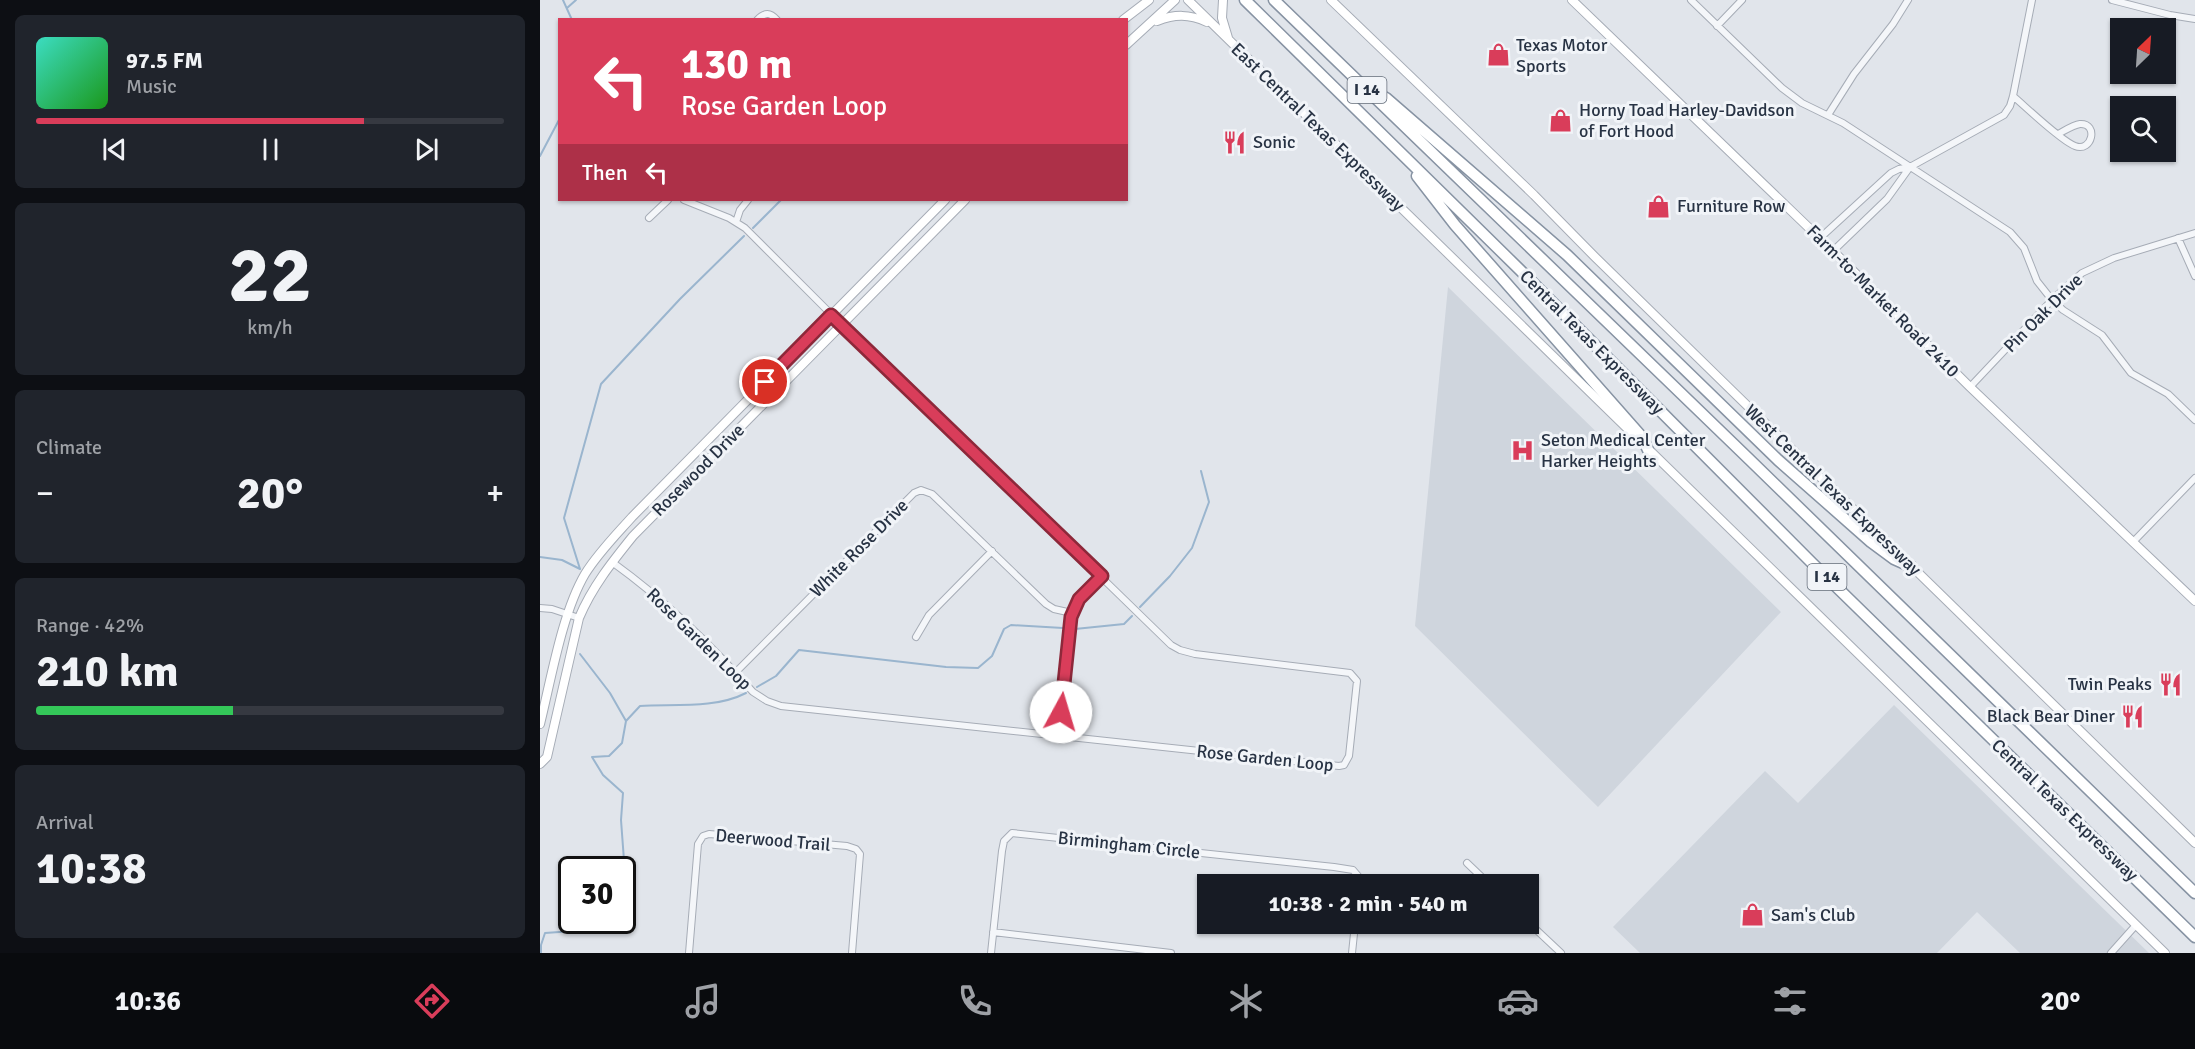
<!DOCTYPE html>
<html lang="en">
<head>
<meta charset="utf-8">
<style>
	body { margin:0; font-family:Signika,sans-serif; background:#20242c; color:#f1f3f6; height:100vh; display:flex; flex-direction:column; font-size:22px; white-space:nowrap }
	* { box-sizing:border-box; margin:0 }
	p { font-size:20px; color:#9ea1a6 }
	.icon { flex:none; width:33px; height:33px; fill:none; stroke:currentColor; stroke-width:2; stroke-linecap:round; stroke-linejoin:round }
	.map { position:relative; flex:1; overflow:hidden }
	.drawer { display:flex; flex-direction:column; gap:15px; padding:15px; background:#0d0f14; width:540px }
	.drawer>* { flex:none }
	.top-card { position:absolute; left:18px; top:18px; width:570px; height:183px; border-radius:0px; box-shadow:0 2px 4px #0004; background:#d93d5a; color:#fff; overflow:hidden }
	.needle { width:39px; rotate:25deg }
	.buttons { position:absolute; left:1570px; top:18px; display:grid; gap:12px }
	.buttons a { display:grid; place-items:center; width:66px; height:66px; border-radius:0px; background:#171b24; box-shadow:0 2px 4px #0004; font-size:30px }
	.speed { position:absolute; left:18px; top:856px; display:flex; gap:12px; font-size:30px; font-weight:700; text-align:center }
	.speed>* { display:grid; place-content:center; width:78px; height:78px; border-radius:50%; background:#171b24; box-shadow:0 2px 4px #0004; line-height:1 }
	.speed .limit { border:3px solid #111; border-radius:9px; background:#fff; color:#111 }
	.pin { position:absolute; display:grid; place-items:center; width:51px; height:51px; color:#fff; margin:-26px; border:3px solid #fff; border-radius:50%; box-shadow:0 2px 6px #0007 }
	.me { position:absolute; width:66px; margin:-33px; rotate:6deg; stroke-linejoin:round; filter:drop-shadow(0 0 4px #0008) }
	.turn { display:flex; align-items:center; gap:21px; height:126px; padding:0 24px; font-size:27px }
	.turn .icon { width:78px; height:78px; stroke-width:2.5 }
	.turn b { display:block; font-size:42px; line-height:51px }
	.then { display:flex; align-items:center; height:57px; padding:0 24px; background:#0003; gap:12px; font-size:22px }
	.big { font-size:45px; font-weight:800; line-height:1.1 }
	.drawer .tile { flex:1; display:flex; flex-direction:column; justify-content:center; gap:9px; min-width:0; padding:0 21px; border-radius:9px; background:#20242c }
	.drawer .dial { align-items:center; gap:0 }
	.dial b { font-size:78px; line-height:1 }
	.song { display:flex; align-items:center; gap:18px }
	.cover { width:72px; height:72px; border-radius:9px; background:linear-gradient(135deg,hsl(170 70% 55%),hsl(120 70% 35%)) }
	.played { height:6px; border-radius:3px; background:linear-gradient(90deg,#d93d5a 70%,#363941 70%) }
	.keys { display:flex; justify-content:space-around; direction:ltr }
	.heat { display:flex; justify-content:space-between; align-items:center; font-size:33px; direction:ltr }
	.charge { height:9px; border-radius:4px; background:linear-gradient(90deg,#34c759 42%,#363941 0) }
	.trip { position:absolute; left:657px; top:874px; width:342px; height:60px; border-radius:0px; background:#171b24; box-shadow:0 2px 4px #0004; font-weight:800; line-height:60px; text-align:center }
	.menu { display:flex; height:96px; justify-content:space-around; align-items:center; background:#090b0e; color:#9ea1a6 }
	.menu .icon { width:42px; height:42px }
	.menu .active { color:#d93d5a }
	.menu b { font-size:27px; color:#f1f3f6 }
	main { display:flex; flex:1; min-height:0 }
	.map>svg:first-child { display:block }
	.built { fill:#cfd5dd }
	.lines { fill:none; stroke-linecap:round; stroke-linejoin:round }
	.stream { stroke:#9ab5ce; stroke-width:2 }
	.minor-casing { stroke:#a6acb6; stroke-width:8 }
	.secondary-casing { stroke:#a6acb6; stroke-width:10 }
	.motorway-casing { stroke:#8793a3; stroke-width:13 }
	.minor { stroke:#f4f6f9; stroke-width:6 }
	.secondary { stroke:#fff; stroke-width:8 }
	.motorway { stroke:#fff; stroke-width:10 }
	.route-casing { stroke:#8d283a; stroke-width:15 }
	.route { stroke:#d93d5a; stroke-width:10 }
	.labels { text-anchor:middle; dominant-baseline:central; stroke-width:6; stroke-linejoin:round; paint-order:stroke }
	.shield { fill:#f1f4f8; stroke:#646d7a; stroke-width:1.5 }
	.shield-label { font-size:16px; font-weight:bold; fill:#283344 }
	.poi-label { font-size:18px; fill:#283344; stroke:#f1f4f8; text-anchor:start }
	.street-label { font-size:18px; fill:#283344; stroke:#f1f4f8 }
</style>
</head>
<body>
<main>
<section class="drawer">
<div class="tile">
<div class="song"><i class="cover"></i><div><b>97.5 FM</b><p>Music</p></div></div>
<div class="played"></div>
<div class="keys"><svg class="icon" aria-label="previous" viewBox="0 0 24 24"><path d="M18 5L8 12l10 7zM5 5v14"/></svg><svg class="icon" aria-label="pause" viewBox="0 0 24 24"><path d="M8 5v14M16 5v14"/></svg><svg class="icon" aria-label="next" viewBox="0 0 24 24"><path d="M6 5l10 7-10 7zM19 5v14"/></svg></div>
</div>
<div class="tile dial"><b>22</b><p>km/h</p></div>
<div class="tile"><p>Climate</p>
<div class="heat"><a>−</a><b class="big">20°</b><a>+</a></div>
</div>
<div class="tile"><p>Range · 42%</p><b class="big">210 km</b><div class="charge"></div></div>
<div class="tile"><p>Arrival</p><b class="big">10:38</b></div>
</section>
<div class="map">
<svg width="1655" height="953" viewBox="0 0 1655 953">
	<rect width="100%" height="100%" fill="#e1e5eb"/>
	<path class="built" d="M908,287l333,325 -183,195 -183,-181z
		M1354,705l255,248h-129l-43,-41 -40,41h-297l-27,-26 152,-156 33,32z"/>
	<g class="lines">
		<path class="stream" d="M23,0l9,20
			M27,8l9,-8
			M0,156l20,-38
			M213,228l28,-28
			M0,557l22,3 18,9
			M40,569l-16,-51 37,-134 79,-85 64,-63
			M600,607l30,-31 22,-28 17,-46 -8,-31
			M535,629l49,-5 8,-8
			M40,654l30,39 16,28 -4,22 -13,13 -17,1 11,18 20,18 -2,27 4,54 -3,2
			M217,687l19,-11 23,-26 147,17 32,1 14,-12 12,-27 7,-4 52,3
			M86,721l14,-15c34,-2 75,3 106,-13
			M1,953v-8l4,-12 43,-3 1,-9"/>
		<defs>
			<path id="minor" d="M1151,0l91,88 20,15 41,20 167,109 14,16 13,33 15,19 11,10 39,25 29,38 37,21 27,26
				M1572,0l58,15 25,4
				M217,20c8,-8 13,-8 20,0
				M1177,26l25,-26
				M1473,96c14,12 48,45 62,50 17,7 24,-23 5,-22 -7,1 -16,7 -22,10
				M1288,115l26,-41 39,-50 15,-24
				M109,218l19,-18
				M196,222l4,-12 8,-10
				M1280,238l71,-65 8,-4 11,-2 94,-52 6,-9 3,-10 19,-96
				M1638,238l17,38
				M1293,251l54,-52 23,-32
				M1430,387l82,-87 30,-27 32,-15 81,-25
				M1593,542l62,-64
				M72,562c54,39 97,81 141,130l14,9 14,5 558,60 5,-1 5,-9 8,-75 -7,-8 -155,-19 -15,-4 -9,-5 -329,-320 -97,-97 -16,-10 -45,-18
				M0,608l12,1 27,9
				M376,637l13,-22 63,-64
				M195,673l179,-180 7,-3 11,4 114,110 8,5 18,4
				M518,736l13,-119 8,-18 23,-23
				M927,863l23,22
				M988,922l33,31
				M453,932l178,21
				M149,953l9,-109 5,-8 6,-2 138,12 9,3 4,5 -8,99
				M451,953l11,-102 2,-10 8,-8 322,34 19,3 6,7 -1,8
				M812,953l3,-29
				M1571,953l25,-28"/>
			<path id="secondary" d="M648,0l977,953
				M683,0l-1,18 6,20
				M791,0l203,195 61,62 600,586
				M1032,0l261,251 137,136 225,214
				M583,20l26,-20
				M617,21c18,-7 32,-7 50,1
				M586,45l49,-45
				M0,724c11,-44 22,-111 45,-150 13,-21 30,-38 47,-57l313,-317
				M0,764l7,-7 32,-139c13,-31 33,-56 54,-82l332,-336"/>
			<path id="motorway" d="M705,0l275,270 292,293 383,374
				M734,0c308,297 615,594 921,893
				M834,91l12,7 181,157 211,205 93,82 23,17 18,8
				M877,176l38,49 187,212 6,13"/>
		</defs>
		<use href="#minor" class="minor-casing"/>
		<use href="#secondary" class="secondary-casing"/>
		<use href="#motorway" class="motorway-casing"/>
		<use href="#minor" class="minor"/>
		<use href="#secondary" class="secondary"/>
		<use href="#motorway" class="motorway"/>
	</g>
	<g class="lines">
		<defs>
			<path id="route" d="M225,382l66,-67 271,261 -23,23 -8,18 -10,95"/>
		</defs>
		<use href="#route" class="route-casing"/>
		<use href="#route" class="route"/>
	</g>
	<defs>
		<symbol id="shop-bare" viewBox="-9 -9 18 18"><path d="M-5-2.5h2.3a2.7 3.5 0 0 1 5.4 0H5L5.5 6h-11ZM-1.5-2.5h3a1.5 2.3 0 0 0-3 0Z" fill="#d93d5a" stroke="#f1f4f8" stroke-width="2.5" paint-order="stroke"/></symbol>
		<symbol id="restaurant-bare" viewBox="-9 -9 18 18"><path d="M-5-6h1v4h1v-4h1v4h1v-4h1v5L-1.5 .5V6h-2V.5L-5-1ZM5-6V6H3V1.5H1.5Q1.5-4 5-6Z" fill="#d93d5a" stroke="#f1f4f8" stroke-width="2.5" paint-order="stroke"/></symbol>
		<symbol id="hospital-bare" viewBox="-9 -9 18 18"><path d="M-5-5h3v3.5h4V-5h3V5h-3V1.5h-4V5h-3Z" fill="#d93d5a" stroke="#f1f4f8" stroke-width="2.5" paint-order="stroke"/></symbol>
	</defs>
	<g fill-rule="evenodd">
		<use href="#shop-bare" x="942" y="38" width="33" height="33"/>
		<use href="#shop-bare" x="1004" y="104" width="33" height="33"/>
		<use href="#restaurant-bare" x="678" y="126" width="33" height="33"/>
		<use href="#shop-bare" x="1102" y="190" width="33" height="33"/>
		<use href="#hospital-bare" x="966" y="434" width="33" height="33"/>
		<use href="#restaurant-bare" x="1614" y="668" width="33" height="33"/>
		<use href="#restaurant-bare" x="1576" y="700" width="33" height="33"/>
		<use href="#shop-bare" x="1196" y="898" width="33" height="33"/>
	</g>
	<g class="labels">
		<g class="shield">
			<rect x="807.5" y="77" width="39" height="26" rx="4.5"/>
			<rect x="1267.5" y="564" width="39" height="26" rx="4.5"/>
		</g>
		<g class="shield-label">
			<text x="827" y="90">I 14</text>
			<text x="1287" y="577">I 14</text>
		</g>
		<g class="poi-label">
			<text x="976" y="45">Texas Motor<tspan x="976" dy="21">Sports</tspan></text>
			<text x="1039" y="110">Horny Toad Harley-Davidson<tspan x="1039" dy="21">of Fort Hood</tspan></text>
			<text x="713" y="142">Sonic</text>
			<text x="1137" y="206">Furniture Row</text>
			<text x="1001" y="440">Seton Medical Center<tspan x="1001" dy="21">Harker Heights</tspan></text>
			<text x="1612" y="684" text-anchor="end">Twin Peaks</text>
			<text x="1575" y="716" text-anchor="end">Black Bear Diner</text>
			<text x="1231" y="915">Sam's Club</text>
		</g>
		<g class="street-label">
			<text transform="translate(778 127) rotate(44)">East Central Texas Expressway</text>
			<text transform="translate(1343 301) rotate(45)">Farm-to-Market Road 2410</text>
			<text transform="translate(1503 313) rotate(-45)">Pin Oak Drive</text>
			<text transform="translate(1052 342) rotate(45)">Central Texas Expressway</text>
			<text transform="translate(158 470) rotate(-45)">Rosewood Drive</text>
			<text transform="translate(1293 490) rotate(44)">West Central Texas Expressway</text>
			<text transform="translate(319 548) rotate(-45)">White Rose Drive</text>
			<text transform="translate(159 639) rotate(44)">Rose Garden Loop</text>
			<text transform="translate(725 758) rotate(6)">Rose Garden Loop</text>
			<text transform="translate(1525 810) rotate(44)">Central Texas Expressway</text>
			<text transform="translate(233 840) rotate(5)">Deerwood Trail</text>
			<text transform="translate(589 845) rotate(6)">Birmingham Circle</text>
		</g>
	</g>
</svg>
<div class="buttons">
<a><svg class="needle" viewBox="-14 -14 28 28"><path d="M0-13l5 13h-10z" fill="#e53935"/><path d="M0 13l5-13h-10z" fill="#9ea1a6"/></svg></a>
<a><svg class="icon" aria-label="search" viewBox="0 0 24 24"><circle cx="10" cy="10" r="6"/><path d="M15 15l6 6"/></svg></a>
</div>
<div class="speed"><div class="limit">30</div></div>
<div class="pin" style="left:225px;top:382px;background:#d93025"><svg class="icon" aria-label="arrive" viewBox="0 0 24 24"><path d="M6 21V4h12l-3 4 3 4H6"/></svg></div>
<svg class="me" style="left:521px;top:712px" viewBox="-20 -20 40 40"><circle r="19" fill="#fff"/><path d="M0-13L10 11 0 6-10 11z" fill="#d93d5a"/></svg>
<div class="trip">10:38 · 2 min · 540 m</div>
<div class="top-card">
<div class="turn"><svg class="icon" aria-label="left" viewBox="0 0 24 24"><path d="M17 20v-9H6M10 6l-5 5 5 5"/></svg><div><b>130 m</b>Rose Garden Loop</div></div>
<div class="then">Then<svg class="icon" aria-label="left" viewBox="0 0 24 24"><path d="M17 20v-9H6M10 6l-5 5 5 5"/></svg></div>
</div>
</div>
</main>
<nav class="menu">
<b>10:36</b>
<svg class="icon active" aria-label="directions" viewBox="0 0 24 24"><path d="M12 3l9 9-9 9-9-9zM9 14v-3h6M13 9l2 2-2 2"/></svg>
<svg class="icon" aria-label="music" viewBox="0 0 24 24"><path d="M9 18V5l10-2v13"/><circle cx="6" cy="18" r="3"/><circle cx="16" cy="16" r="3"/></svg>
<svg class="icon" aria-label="phone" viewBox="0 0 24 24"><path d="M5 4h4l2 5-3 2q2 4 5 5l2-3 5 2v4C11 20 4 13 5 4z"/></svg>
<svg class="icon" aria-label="climate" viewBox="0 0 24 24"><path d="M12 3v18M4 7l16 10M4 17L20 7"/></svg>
<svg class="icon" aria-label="car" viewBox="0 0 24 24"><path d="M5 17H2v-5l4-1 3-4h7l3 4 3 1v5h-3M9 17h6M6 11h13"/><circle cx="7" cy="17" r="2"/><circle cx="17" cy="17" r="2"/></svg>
<svg class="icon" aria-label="filters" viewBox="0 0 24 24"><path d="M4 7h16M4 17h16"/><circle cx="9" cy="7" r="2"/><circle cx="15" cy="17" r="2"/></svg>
<b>20°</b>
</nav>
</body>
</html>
